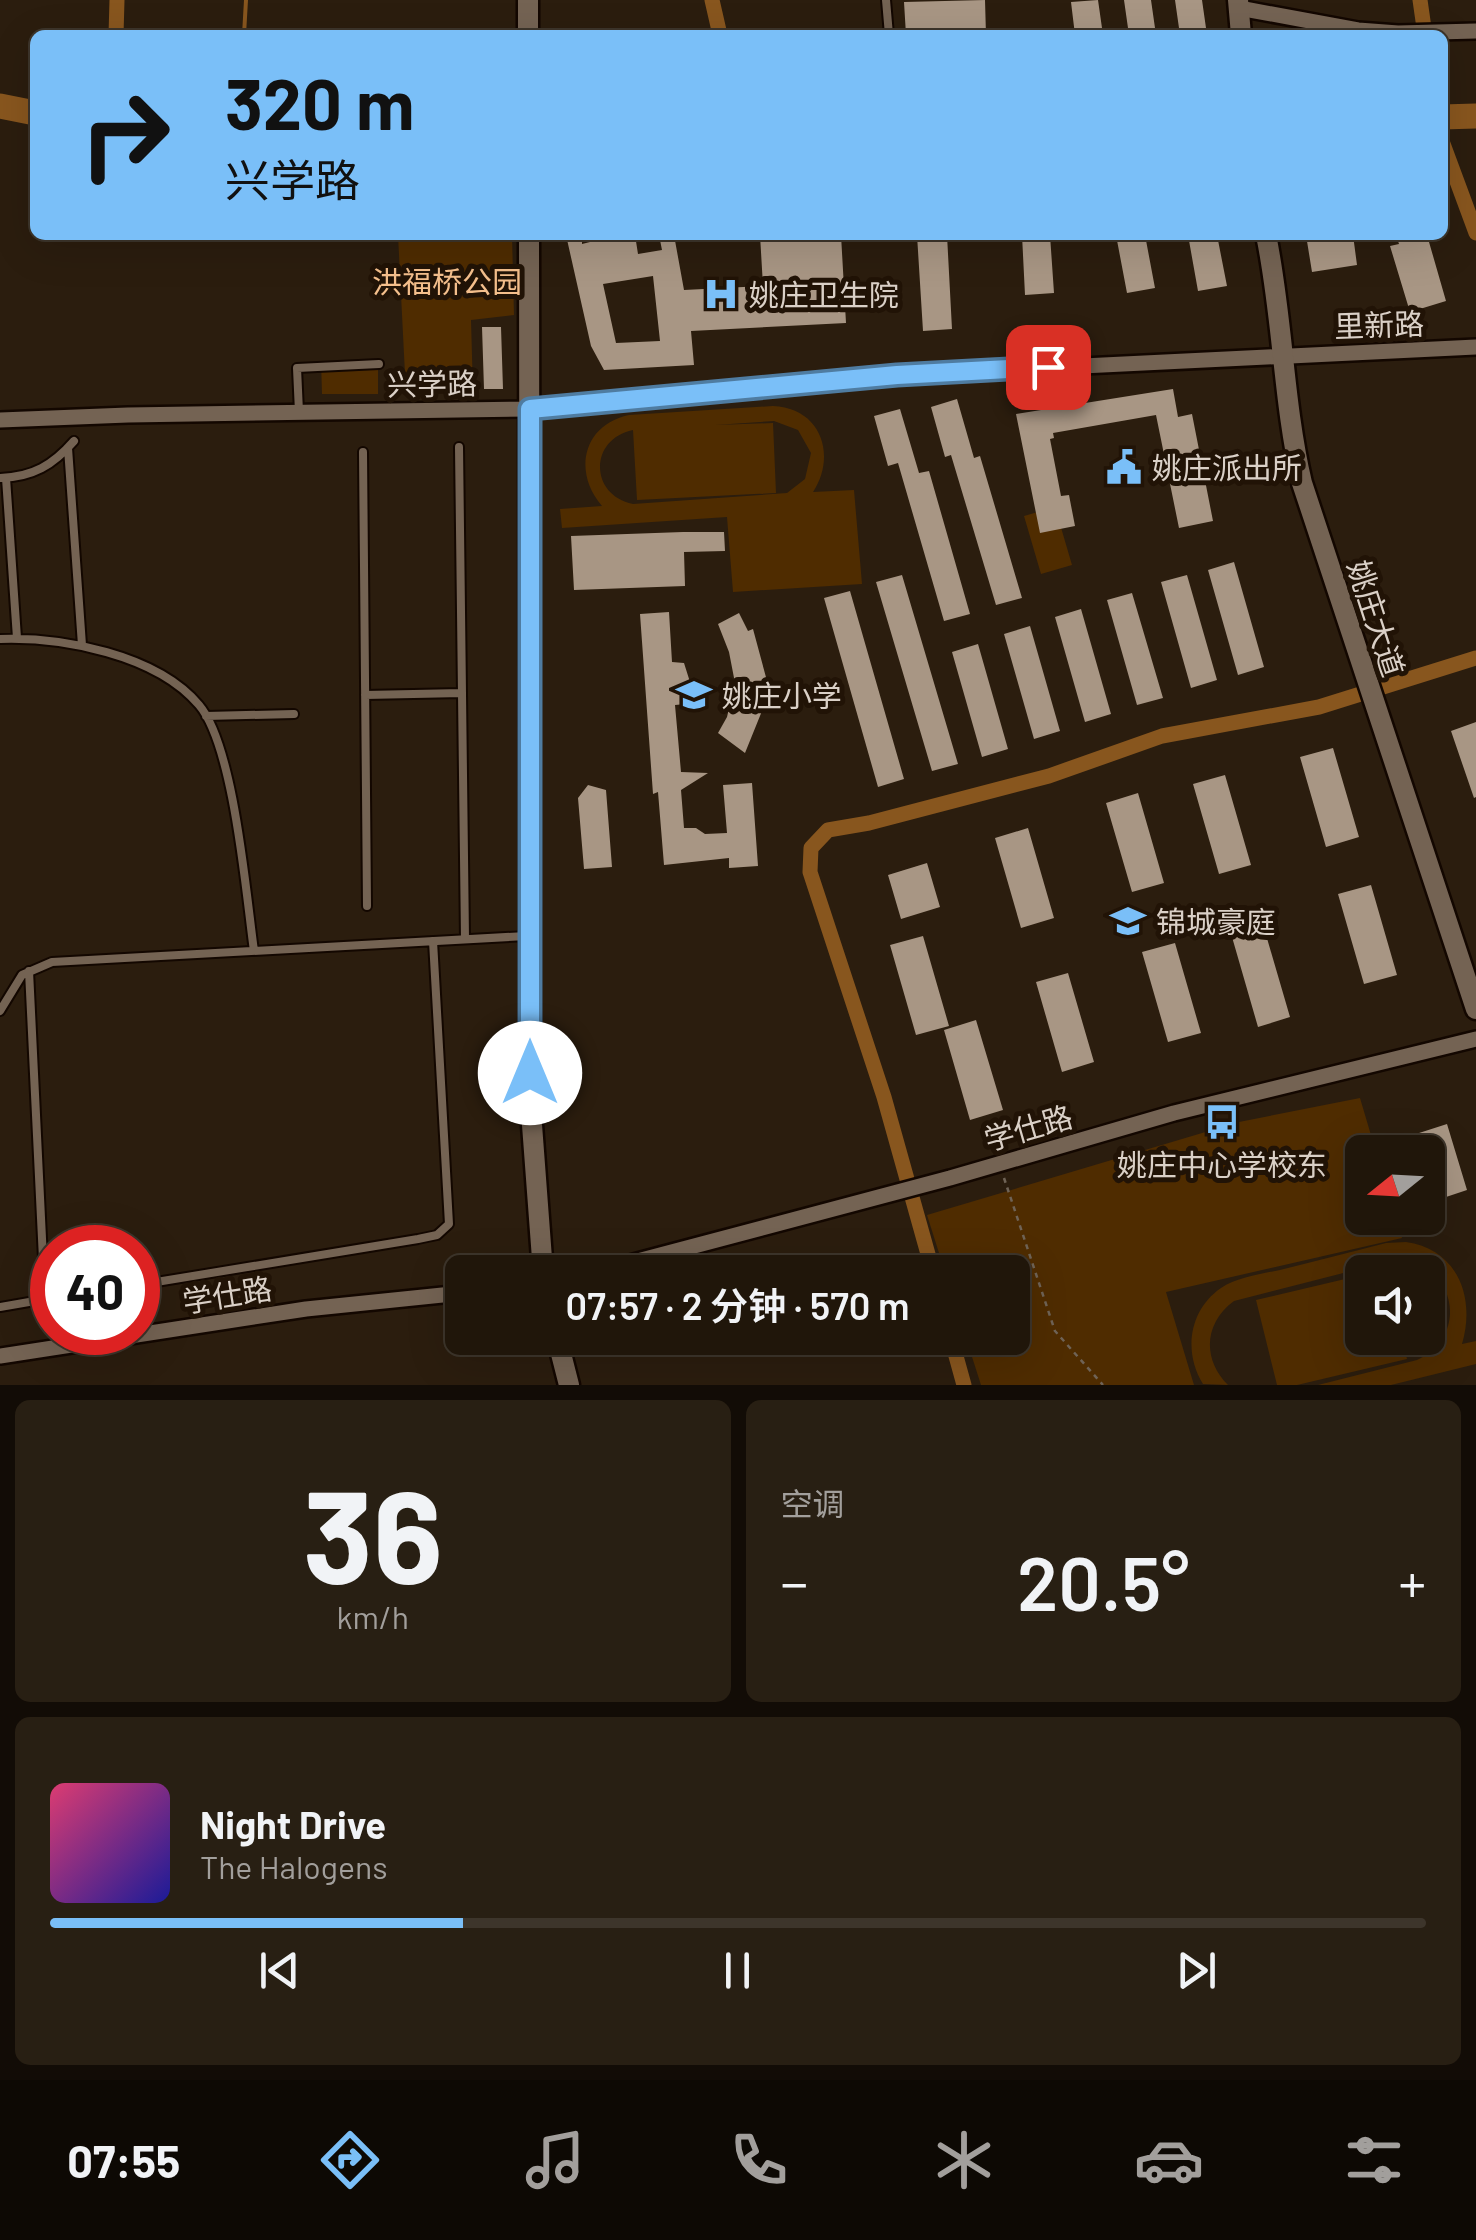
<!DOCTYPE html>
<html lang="zh">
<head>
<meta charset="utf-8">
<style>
	body { margin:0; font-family:Barlow,"Noto Sans SC",sans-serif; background:#281f13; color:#f1f3f6; height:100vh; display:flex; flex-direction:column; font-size:38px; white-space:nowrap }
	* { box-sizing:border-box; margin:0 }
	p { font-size:32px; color:#a29f9c }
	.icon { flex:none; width:55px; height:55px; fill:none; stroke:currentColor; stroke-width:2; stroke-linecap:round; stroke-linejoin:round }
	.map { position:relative; height:1385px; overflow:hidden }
	.sheet { display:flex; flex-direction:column; gap:15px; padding:15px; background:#120c06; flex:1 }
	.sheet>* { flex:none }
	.banner { position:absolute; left:30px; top:30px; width:1418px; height:210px; border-radius:15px; box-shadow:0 10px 40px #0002,0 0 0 2px #3d352b; background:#7abff8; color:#111; overflow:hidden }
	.needle { width:65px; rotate:252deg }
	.buttons { position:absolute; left:1345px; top:1135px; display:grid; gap:20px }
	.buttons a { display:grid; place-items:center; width:100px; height:100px; border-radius:15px; background:#20160a; box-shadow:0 10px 40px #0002,0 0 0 2px #3d352b; font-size:50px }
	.speed { position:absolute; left:30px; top:1225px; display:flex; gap:20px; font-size:50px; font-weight:700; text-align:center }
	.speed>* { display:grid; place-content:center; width:130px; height:130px; border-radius:50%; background:#20160a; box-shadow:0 10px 40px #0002,0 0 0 2px #3d352b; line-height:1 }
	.speed .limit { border:15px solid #d22; background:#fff; color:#111 }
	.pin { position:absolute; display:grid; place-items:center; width:85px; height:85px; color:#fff; margin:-42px; border-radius:20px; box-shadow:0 5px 15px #0006 }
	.me { position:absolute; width:110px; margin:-55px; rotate:0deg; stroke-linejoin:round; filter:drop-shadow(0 0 8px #0008) }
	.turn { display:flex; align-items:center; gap:35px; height:210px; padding:0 30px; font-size:45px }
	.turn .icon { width:130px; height:130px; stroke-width:2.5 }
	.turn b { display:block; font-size:70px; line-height:85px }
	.big { font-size:75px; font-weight:600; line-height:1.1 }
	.sheet .tile { flex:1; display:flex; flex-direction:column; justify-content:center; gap:15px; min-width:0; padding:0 35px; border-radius:15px; background:#281f13 }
	.sheet .dial { align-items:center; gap:0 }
	.dial b { font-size:130px; line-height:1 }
	.song { display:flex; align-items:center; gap:30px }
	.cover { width:120px; height:120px; border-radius:15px; background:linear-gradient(135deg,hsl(340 70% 55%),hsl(240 70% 35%)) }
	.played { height:10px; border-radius:5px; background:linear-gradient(90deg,#7abff8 30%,#3d352b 30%) }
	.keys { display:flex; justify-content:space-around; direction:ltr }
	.heat { display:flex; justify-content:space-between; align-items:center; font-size:55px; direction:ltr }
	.sheet .tiles { flex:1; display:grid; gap:15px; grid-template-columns:1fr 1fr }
	.tile:last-child { grid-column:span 2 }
	.trip { position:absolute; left:445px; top:1255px; width:585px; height:100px; border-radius:15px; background:#20160a; box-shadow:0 10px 40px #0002,0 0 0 2px #3d352b; font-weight:600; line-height:100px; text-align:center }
	.menu { display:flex; height:160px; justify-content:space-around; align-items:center; background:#0d0904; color:#a29f9c }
	.menu .icon { width:70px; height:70px }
	.menu .active { color:#7abff8 }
	.menu b { font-size:45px; color:#f1f3f6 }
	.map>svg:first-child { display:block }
	.green { fill:#4f2c00; fill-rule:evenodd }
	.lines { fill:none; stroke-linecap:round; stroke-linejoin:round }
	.stream { stroke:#88561e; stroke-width:4 }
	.canal { stroke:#88561e; stroke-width:15 }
	.river { stroke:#88561e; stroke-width:25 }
	.building { fill:#a89684; fill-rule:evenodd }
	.service-casing { stroke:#130700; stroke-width:12 }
	.minor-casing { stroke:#130700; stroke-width:20 }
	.tertiary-casing { stroke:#130700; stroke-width:25 }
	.path { stroke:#6f6356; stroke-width:2.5; stroke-dasharray:5 5; stroke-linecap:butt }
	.service { stroke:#746353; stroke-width:8 }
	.minor { stroke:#746353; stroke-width:15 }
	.tertiary { stroke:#746353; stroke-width:20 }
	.route-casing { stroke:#4f7ca1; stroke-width:25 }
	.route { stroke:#7abff8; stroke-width:18 }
	.labels { text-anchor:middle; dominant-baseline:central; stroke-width:10; stroke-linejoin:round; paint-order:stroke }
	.park-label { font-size:30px; fill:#f4bf8c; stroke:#211306 }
	.poi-label { font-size:30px; fill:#dad0c7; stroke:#211306; text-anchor:start }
	.street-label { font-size:30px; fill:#dad0c7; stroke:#211306 }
</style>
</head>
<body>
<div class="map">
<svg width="1476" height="1385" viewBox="0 0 1476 1385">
	<rect width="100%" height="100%" fill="#2b1d0e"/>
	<path class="green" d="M398,235h114l2,80 -43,5 2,71 -67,3z
		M321,361h57v33h-56z
		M773,406c48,2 64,49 40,86l41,-2 8,94 -129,8 -6,-75 -165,11 -2,-19 42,-3c-29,-33 -20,-81 27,-91zM774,421l24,9 13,23 -6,26 -18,14 -154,11c-44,-9 -44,-65 0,-74l4,70 139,-7 -3,-70 -58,2z
		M1055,507l17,58 -31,9 -17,-58z
		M1360,1098l16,54h-14v66h34l6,20 -236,54 28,93h-213l-15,-47h46v-66h-67l-18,-57 312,-93z
		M1406,1242c51,7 70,55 56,102l14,-3v23l-85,21h-73l99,-25c53,-24 39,-97 -19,-101l-164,42c-30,22 -32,58 -6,84l-25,-1c-20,-32 -14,-74 18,-96 17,-11 40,-14 59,-18 36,-9 71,-18 106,-27z
		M1362,1275v63h40l5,21 -110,26h-20l-21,-85z"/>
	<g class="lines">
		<path class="stream" d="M244,35l2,-35"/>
		<path class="canal" d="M712,0l8,35
			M1420,0l5,35
			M116,35l1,-35
			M1442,141l34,92
			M933,1272l-49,-175 -74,-225 1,-24 17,-18 41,-7 180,-47 113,-40 157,-29 157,-49
			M951,1338l13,47"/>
		<path class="river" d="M0,106l35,7
			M1442,117l34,-1"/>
	</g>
	<path class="building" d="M985,0l1,35h-80l-2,-33z
		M1098,0l5,35h-28l-4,-33z
		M1124,0h27l5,35h-27z
		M1175,0h27l5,35h-27z
		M566,235h16v9l24,-6v-3h29l3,19 24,-4 -3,-15h15l10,55 79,-4 -3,-51h81l5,88 -155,8 3,34 -90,5 -13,-24zM653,276l7,65 -44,2 -13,-59z
		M917,235h30l5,94 -29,2z
		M1022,235h28l4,58 -29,2z
		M1116,235h29l10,53 -28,5z
		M1188,235h29l10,51 -29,5z
		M1306,235h47l4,30 -45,7z
		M1396,235h31l19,66 -36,11 -20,-66 9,-2z
		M482,327h19l2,62h-19z
		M1173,389l5,28 14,-3 21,107 -34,7 -23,-113 -103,18 1,5 -4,1 11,57 8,-1 6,31 -35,7 -24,-119z
		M957,399l17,59 6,-2 42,142 -26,7 -45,-150 -6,2 -14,-50z
		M900,409l19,64 10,-2 41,143 -26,7 -46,-158 -10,3 -14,-50z
		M683,532h41l1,19 -41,1 1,34 -111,4 -3,-54z
		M1234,562l30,105 -26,8 -30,-105z
		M902,575l56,189 -26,7 -56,-189z
		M1187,575l30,105 -26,8 -30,-106z
		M850,591l54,188 -26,8 -54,-189z
		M1132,593l31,105 -26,7 -30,-105z
		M1081,609l30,105 -26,8 -30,-105z
		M669,612l3,50 12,1 6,19 -4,22 -11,1 6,67 27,1 -27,17 3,38h12l9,6 22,-1 -4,-48 29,-2 6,83 -29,2v-10l-65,7 -6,-73 -5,2 -13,-180z
		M739,613l9,18 5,-2 14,52 -3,25 -19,47 -27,-20 9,-16 8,-34 -6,-31 -11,-28z
		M1030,626l30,105 -26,8 -30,-105z
		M978,644l30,105 -26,8 -30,-105z
		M1476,722v75l-2,1 -23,-67z
		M1333,748l26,89 -33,10 -26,-90z
		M1225,775l26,90 -32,9 -26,-90z
		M588,785l18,5 6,77 -28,2 -6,-71z
		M1138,793l26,90 -32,9 -26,-89z
		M1028,828l26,90 -33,10 -26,-90z
		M927,863l13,44 -39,12 -13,-44z
		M1371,885l26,90 -33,9 -26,-90z
		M1264,928l26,89 -32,10 -26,-90z
		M923,936l26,90 -33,9 -26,-90z
		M1175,943l26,90 -33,9 -26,-90z
		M1068,973l26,89 -32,10 -26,-90z
		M976,1020l27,90 -33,10 -26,-90z
		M1447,1124l20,66 -21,7 -14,-45h-72z"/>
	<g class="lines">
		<defs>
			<path id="service" d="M886,0l3,35
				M299,412l-2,-44 82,-4
				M459,447l6,492
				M68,448l14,197
				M363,452l4,454
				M0,478c33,-1 53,-13 74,-37
				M6,478l11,160
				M0,639c62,-2 156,15 199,66 35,41 47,189 55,246
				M365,695l97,-2
				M206,716l88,-2
				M29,971l16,329
				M0,1011l22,-36 30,-13 474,-26
				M138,1285l280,-46 19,-4 12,-11 -16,-283
				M0,1307l52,-9"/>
			<path id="minor" d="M1239,8l119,22 40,3 78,-2
				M0,420l128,-5 401,-6 368,-34 579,-28
				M596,1272l354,-94 224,-65 302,-74
				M0,1356l306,-47 156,-16"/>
			<path id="tertiary" d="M1238,0l3,35
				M528,35v-35
				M529,235l1,863 13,174
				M1266,235c17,82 17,167 36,248l174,526
				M557,1338l12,47"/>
		</defs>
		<use href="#service" class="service-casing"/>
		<use href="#minor" class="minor-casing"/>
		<use href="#tertiary" class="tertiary-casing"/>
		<path class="path" d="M1004,1178l51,153 48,54"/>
		<use href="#service" class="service"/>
		<use href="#minor" class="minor"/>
		<use href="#tertiary" class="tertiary"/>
	</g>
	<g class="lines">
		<defs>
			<path id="route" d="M530,1073v-664l367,-34 151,-8"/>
		</defs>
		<use href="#route" class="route-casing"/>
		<use href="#route" class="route"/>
	</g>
	<defs>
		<symbol id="hospital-bare" viewBox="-9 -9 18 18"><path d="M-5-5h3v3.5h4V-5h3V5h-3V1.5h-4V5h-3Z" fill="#7abff8" stroke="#211306" stroke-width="2.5" paint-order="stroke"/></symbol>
		<symbol id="civic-bare" viewBox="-9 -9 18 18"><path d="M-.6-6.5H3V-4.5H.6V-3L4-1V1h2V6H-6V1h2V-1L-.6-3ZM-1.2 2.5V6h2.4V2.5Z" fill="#7abff8" stroke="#211306" stroke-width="2.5" paint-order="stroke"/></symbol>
		<symbol id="school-bare" viewBox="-9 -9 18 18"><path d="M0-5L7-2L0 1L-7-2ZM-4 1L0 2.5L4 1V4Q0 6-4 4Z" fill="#7abff8" stroke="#211306" stroke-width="2.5" paint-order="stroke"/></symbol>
		<symbol id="bus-bare" viewBox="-9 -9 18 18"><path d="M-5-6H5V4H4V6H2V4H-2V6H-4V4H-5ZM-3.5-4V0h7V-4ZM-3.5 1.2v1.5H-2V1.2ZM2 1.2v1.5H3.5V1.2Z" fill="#7abff8" stroke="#211306" stroke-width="2.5" paint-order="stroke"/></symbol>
	</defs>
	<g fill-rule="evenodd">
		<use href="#hospital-bare" x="696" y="269" width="50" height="50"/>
		<use href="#civic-bare" x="1099" y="442" width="50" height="50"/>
		<use href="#school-bare" x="669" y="670" width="50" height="50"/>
		<use href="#school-bare" x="1103" y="896" width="50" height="50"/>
		<use href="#bus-bare" x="1197" y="1097" width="50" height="50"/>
	</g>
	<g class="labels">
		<g class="park-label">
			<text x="447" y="281">洪福桥公园</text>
		</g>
		<g class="poi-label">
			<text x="749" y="294">姚庄卫生院</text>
			<text x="1152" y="467">姚庄派出所</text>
			<text x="722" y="695">姚庄小学</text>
			<text x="1156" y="921">锦城豪庭</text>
			<text x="1222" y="1164" text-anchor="middle">姚庄中心学校东</text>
		</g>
		<g class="street-label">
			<text transform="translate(1379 324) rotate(-2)">里新路</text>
			<text transform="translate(432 383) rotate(-1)">兴学路</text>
			<text transform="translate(1377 618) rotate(72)">姚庄大道</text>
			<text transform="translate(1028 1127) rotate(-16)">学仕路</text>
			<text transform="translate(227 1294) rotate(-9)">学仕路</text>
		</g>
	</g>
</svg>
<div class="buttons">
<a><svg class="needle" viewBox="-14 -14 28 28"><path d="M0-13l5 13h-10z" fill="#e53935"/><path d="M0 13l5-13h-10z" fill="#a29f9c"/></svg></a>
<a><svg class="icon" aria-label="sound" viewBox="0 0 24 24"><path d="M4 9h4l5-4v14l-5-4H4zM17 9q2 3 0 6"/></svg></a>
</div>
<div class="speed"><div class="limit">40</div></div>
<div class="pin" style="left:1048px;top:367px;background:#d93025"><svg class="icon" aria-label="arrive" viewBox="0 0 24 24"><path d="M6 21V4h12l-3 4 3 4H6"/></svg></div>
<svg class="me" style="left:530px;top:1073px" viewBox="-20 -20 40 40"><circle r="19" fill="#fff"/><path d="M0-13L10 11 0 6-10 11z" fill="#7abff8"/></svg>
<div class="trip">07:57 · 2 分钟 · 570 m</div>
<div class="banner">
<div class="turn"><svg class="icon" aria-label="right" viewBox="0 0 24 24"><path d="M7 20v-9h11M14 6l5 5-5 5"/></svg><div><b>320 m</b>兴学路</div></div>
</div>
</div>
<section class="sheet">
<div class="tiles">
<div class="tile dial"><b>36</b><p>km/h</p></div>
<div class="tile"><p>空调</p>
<div class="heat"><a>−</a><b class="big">20.5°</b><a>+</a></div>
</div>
<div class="tile">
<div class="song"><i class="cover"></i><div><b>Night Drive</b><p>The Halogens</p></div></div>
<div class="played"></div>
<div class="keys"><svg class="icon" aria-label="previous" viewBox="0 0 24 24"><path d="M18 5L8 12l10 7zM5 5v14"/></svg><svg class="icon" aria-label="pause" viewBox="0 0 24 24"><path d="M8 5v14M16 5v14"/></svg><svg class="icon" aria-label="next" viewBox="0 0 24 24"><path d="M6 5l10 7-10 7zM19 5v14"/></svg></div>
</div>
</div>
</section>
<nav class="menu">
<b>07:55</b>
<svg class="icon active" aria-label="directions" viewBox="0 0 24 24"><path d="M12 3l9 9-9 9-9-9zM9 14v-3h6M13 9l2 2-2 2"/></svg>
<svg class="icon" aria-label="music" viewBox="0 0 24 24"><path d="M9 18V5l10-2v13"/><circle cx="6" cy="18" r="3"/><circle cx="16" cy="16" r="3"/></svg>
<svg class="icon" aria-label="phone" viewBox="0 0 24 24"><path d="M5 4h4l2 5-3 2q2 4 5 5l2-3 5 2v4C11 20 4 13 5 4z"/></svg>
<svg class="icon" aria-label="climate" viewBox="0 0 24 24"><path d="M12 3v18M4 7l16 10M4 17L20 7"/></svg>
<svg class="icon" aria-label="car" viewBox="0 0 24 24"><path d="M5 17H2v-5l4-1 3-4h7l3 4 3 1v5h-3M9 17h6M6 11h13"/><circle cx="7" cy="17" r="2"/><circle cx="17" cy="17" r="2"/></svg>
<svg class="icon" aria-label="filters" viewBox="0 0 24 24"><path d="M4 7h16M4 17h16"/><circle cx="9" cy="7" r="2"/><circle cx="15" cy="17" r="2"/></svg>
</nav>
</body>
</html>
